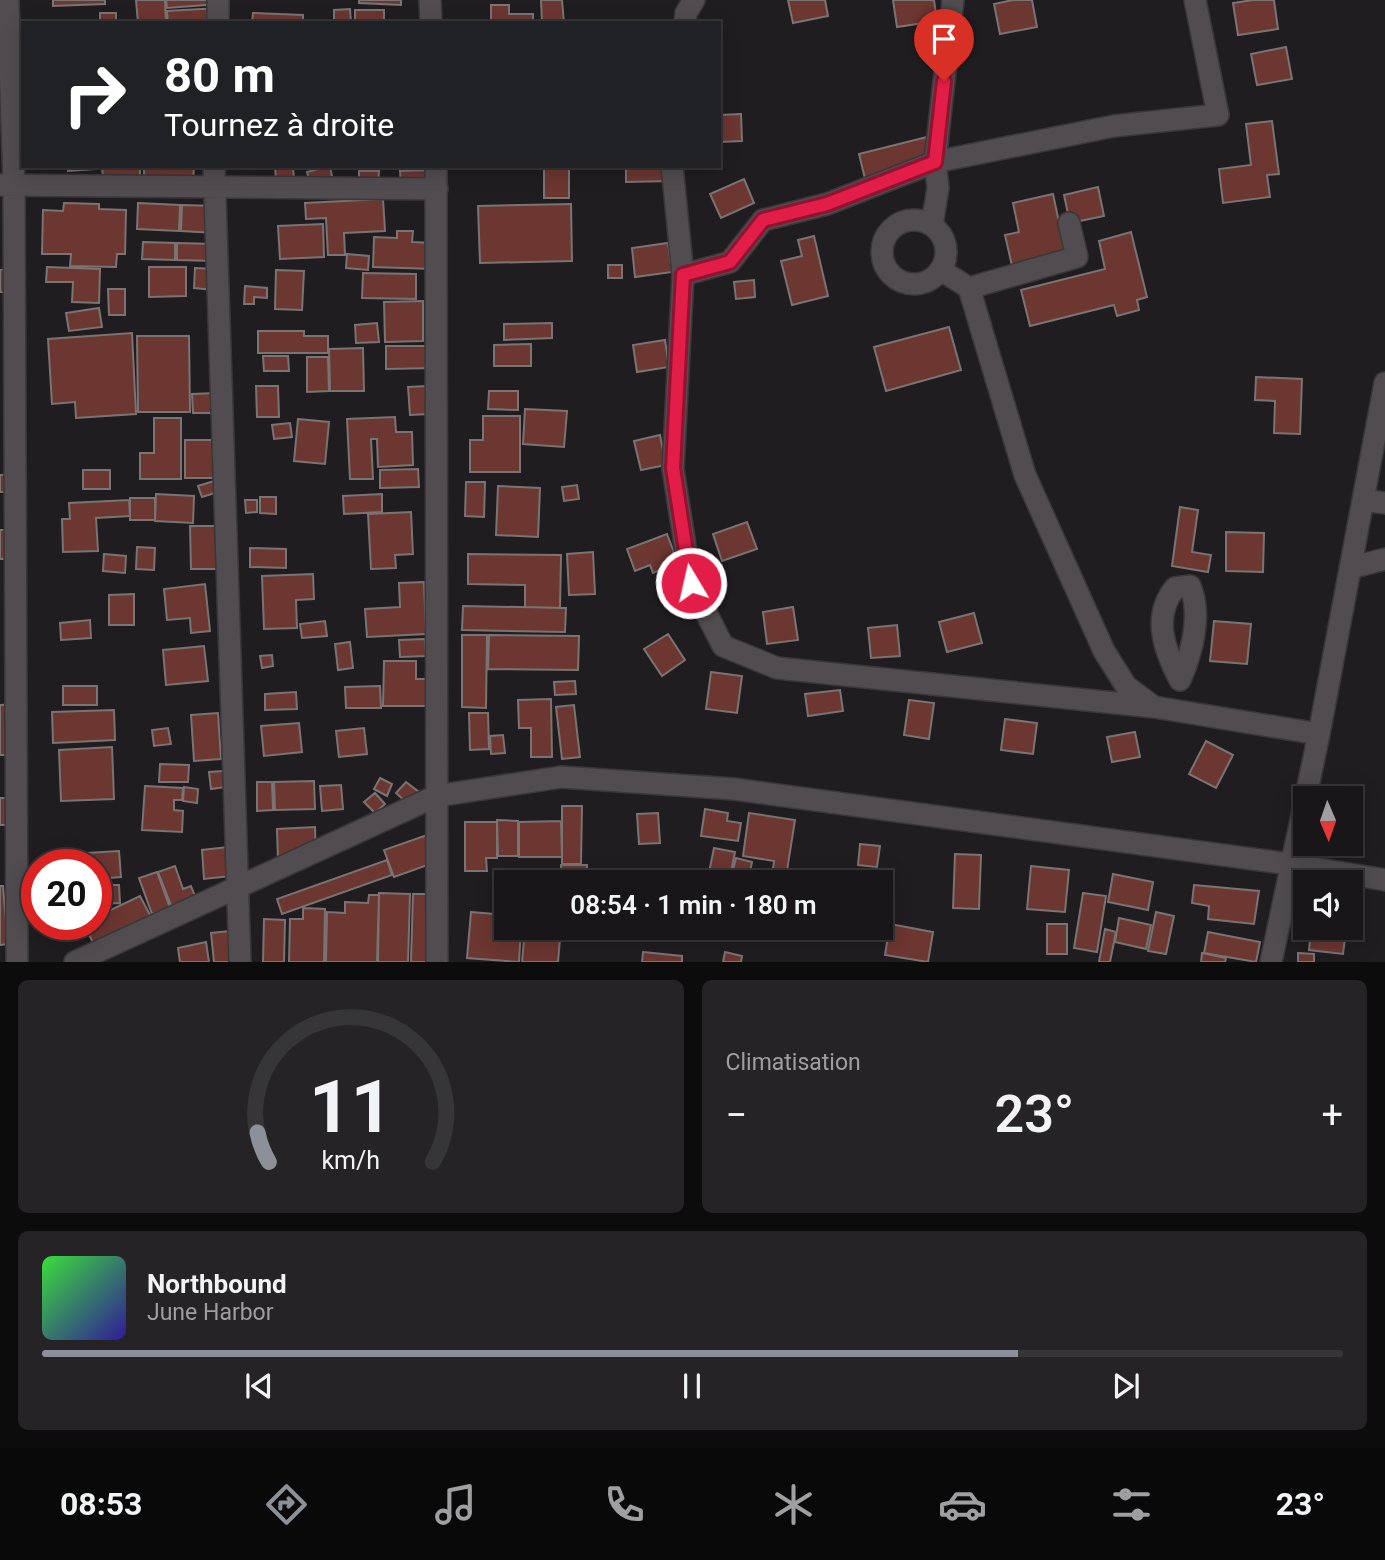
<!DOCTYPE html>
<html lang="fr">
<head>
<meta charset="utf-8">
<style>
	body { margin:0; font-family:Roboto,sans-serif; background:#252325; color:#f1f3f6; height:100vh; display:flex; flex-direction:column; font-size:26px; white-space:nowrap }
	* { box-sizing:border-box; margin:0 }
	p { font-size:23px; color:#9f9fa2 }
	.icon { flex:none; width:38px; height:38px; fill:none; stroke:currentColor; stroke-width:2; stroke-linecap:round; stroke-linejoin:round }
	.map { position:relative; height:962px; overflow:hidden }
	.sheet { display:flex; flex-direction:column; gap:18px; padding:18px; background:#0d0c0d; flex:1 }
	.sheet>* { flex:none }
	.top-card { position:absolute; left:21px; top:21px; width:700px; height:147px; border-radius:0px; box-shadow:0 4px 18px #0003,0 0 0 2px #363537; background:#202124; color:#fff; overflow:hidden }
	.needle { width:46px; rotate:178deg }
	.fabs { position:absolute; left:1293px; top:786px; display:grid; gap:14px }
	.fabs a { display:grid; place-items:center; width:70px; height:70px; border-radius:0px; background:#181618; box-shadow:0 4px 18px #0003,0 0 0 2px #363537; font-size:35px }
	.speed { position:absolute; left:21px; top:849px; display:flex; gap:14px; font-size:35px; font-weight:700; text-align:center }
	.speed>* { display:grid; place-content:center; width:91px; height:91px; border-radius:50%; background:#181618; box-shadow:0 4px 18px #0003,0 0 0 2px #363537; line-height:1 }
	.speed .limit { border:10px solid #d22; background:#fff; color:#111 }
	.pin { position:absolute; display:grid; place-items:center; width:60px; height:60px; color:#fff; margin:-72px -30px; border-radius:50% 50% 50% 0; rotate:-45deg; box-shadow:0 0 7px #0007 }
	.pin .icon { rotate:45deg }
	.me { position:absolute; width:77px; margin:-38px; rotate:351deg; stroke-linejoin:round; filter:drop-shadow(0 0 5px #0008) }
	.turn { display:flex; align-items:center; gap:24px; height:147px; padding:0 28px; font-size:32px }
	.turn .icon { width:91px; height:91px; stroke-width:2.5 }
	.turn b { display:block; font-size:49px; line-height:60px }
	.big { font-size:52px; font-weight:600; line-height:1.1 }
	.sheet .card { flex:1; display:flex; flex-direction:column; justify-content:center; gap:10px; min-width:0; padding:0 24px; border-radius:10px; background:#252325 }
	.sheet .dial { align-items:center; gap:0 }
	.dial svg { height:182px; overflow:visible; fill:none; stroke:#363537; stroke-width:7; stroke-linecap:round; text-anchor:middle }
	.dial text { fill:#f1f3f6; stroke:none }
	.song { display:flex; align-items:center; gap:21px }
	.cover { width:84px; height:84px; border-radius:10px; background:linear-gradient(135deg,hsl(120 70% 55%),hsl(250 70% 35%)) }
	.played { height:7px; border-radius:4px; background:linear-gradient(90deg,#8c9099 75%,#363537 75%) }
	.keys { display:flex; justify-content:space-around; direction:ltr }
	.heat { display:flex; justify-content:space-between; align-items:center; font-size:38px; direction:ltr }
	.sheet .tiles { flex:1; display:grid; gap:18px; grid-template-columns:1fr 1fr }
	.card:last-child { grid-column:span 2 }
	.trip { position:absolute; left:494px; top:870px; width:399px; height:70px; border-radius:0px; background:#181618; box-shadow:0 4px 18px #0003,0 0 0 2px #363537; font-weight:600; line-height:70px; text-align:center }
	.menu { display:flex; height:112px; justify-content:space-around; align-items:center; background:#0a090a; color:#9f9fa2 }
	.menu .icon { width:49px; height:49px }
	.menu .active { color:#8c9099 }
	.menu b { font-size:32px; color:#f1f3f6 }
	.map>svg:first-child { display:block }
	.building { fill:#6c3631; stroke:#797473; stroke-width:2 }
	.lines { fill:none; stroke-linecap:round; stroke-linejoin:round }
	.minor-casing { stroke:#393739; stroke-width:24 }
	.minor { stroke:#504c50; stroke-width:21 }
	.route-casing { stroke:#92132f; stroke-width:18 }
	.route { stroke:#e11d48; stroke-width:12 }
</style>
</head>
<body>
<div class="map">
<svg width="1385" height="962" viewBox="0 0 1385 962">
	<rect width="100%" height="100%" fill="#201d20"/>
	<path class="building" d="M53,0h52v4l-52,2z
		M136,0h29l1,23h-28z
		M166,0h53v4l-52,4z
		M359,0h42v5l-42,-2z
		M541,0h21l2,23h-22z
		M788,0h37l3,16 -35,7z
		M893,0h41l3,21 -40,6z
		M1013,0h19l5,27 -37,7 -6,-30z
		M1253,0h21l4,29 -40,6 -5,-32z
		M491,5h18v9h24v9h-42z
		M219,8l1,15h-52l-1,-12z
		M350,9l1,14h-17v-13z
		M355,10h29v13h-29z
		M100,13h16v10h-16z
		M253,13l50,2v8h-51z
		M1286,47l6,32 -35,6 -6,-31z
		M741,114l1,27 -23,1v-27z
		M1272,121l7,53 -12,1 3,22 -47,6 -4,-34 32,-4 -5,-41z
		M935,135l8,33 -76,19 -8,-33z
		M68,166h27v3l-27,2z
		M102,166h38v11l-37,2z
		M144,166h50l-1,17 -49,-2z
		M275,166h18l1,15 -18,1z
		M330,166l3,16 -22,6 -4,-16z
		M544,166h25v32h-25z
		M626,166h44v15l-44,1z
		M427,170l1,17 -27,1 -1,-17z
		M359,171h20l-1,14h-19z
		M744,179l10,24 -33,15 -11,-24z
		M1098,187l6,29 -34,7 -6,-28z
		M1053,194l13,61 -54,11 -7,-31 14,-3 -6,-29z
		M383,199l2,32 -41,2 1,22h-17l-2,-37 -20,1 -1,-16z
		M64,203l35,1v5l27,1 -1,44h-8l-1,13 -46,-1 1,-12h-29l1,-44 20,1z
		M138,203l42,2 -1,26 -42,-2z
		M571,204l1,57 -92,2 -2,-57z
		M182,205l34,1 -1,27 -34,-2z
		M323,224l1,33 -44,2 -2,-33z
		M397,231h16l-1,11 22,1 -1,26 -60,-2 1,-30 23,1z
		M1131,232l16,65 -10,3 2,10 -22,6 -3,-11 -84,21 -9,-36 84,-21 -6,-28z
		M814,236l14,60 -36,9 -11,-44 21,-5 -4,-16z
		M143,242l32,1v17l-33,-1z
		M177,243l38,1 -1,17 -37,-1z
		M668,243l4,29 -37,5 -3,-29z
		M347,254l22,2 -1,14 -22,-2z
		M608,265h14v13h-14z
		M47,267l53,2 -1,34 -27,-1 1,-20h-27z
		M149,267h37v29l-37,1z
		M195,268l20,1 -1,21 -20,-2z
		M10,269l1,23h-11v-22z
		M276,270l28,1 -2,39 -27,-1z
		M363,273l53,1v25l-54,-1z
		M754,280l1,17 -19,2 -2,-17z
		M245,286l22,2v10l-13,-1v7h-10z
		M108,289h17v26h-16z
		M423,301v40l-38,1 -1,-40z
		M99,308l3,19 -33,4 -3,-18z
		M377,323l2,19 -23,1 -1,-18z
		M552,323v15l-48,2v-16z
		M949,327l12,43 -75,21 -12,-44z
		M258,331h46v5h24v17h-70z
		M132,333l4,81 -60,4 -1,-16 -23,2 -4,-65z
		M137,336h52l1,76h-52z
		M665,340l4,27 -32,5 -4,-27z
		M531,344v22h-37v-21z
		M386,346h50v22l-50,1z
		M363,348l1,43h-34l-1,-42z
		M263,356h25l1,15h-25z
		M307,357h21l1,34 -22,1z
		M1256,377l46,2 -2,55 -26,-1 1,-32 -20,-1z
		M256,386h22l1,31h-22z
		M427,386l2,28 -19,1 -2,-28z
		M489,391h29v19l-30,-1z
		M215,393v20h-22l-1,-19z
		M525,409l42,2 -3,36 -41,-3z
		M483,416h37v56h-50v-32h13z
		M395,417l1,15h16l1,33 -35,2 -1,-28h-6l2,40h-23l-3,-60z
		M154,418h27v61h-41v-26h14z
		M298,419l31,3 -4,42 -31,-3z
		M290,423l2,14 -18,2 -2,-14z
		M660,435l6,30 -25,5 -7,-29z
		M185,440h29v38h-29z
		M418,469l1,18 -39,1v-18z
		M83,470h27v19h-27z
		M18,474l1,17 -19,1v-17z
		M214,481l4,11 -16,5 -4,-11z
		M466,482h19l-1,35 -19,-1z
		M577,485l2,14 -15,2 -2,-14z
		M498,486l42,2 -2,49 -42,-2z
		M156,494l38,2 -1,27 -38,-2z
		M382,494v18l-38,2 -1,-18z
		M260,497h16v17l-16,-1z
		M130,498h25v22h-25z
		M129,500l1,16 -34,2 2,33 -35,1 -1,-33h8l-1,-16z
		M245,500h12v12l-11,1z
		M1180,507l18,3 -6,42 19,3 -3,17 -36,-6z
		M411,512l2,42 -18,1 1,13 -25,1 -3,-55z
		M747,522l10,27 -35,12 -9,-27z
		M190,526h27l1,43h-27z
		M0,530h6l-1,29h-5z
		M1226,532l38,1 -1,39 -37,-1z
		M667,534l11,29 -25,10 -3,-8 -15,6 -8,-22z
		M137,547l18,1 -1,22 -18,-1z
		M250,548l36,1v19l-36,-1z
		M593,552l2,42 -26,1 -2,-41z
		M104,554l22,2 -1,17 -22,-2z
		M468,554l93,1 -1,53 -35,-1v-22l-57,-1z
		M313,574l1,25 -18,1 1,28 -33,1 -2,-53z
		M424,582l2,52 -59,3 -2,-28 35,-2 -1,-24z
		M205,584l5,47 -19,2 -1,-15 -23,2 -3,-31z
		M134,594v31h-25v-30z
		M463,606l103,2 -1,24 -103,-2z
		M793,607l5,33 -31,4 -4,-32z
		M974,613l8,30 -35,9 -8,-30z
		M90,620l1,18 -30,2 -1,-17z
		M325,621l2,15 -25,2 -2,-14z
		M1214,621l37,3 -4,40 -37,-3z
		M897,625l3,31 -29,2 -3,-30z
		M668,634l17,26 -23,16 -18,-27z
		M462,635h25l-1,73 -24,-1z
		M489,635l90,1 -1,34 -90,-1z
		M425,639l1,17 -26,1 -1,-17z
		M350,642l3,26 -15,2 -3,-26z
		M204,646l4,35 -42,4 -3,-35z
		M272,655l1,11 -11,2 -2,-12z
		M384,661h32v18h14v27h-47z
		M711,672l31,4 -5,37 -31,-4z
		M575,681l1,13 -21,1 -1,-13z
		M63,686h34v19h-34z
		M380,686l1,22h-35l-1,-21z
		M840,690l3,21 -35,5 -3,-22z
		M296,692l1,17 -32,1v-16z
		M551,699l1,58h-21v-29h-12l-1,-28z
		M909,700l25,3 -5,36 -25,-4z
		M13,704l1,51h-14v-50z
		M574,705l6,52 -18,2 -6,-52z
		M114,710l1,30 -62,3 -1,-31z
		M218,713l3,46 -27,2 -3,-46z
		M469,713h19l1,36 -19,1z
		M1005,719l32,4 -4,31 -32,-4z
		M299,723l3,29 -38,4 -3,-30z
		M168,728l3,16 -17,2 -2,-16z
		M364,728l3,26 -28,3 -3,-26z
		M1135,732l5,25 -28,5 -5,-25z
		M503,735l2,18 -14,1 -1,-18z
		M1206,741l27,14 -17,33 -27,-14z
		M112,747l2,52 -53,2 -2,-51z
		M160,764l29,1 -1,17h-29z
		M224,771l2,16 -15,2 -2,-17z
		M380,778l12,6 -5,12 -13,-7z
		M314,781l1,28 -40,1 -1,-28z
		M257,782h15l1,28 -16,1z
		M406,782l13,10 -11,12 -12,-11z
		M341,785l2,24 -21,2 -2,-25z
		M145,786l38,2 -1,12h-8v10l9,1 -1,21 -40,-2z
		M184,787l14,2 -1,14 -14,-2z
		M375,793l10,11 -10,9 -11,-11z
		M0,798h7l1,27h-8z
		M562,806h20l-1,58h-19z
		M705,809l23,4 -1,8 14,2 -3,18 -37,-5z
		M658,813l2,30 -21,1 -2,-30z
		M749,813l46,7 -9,57 -14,-2 2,-14 -31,-5z
		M497,820l21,1v35h-20z
		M561,821l1,36h-43v-35z
		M465,822h32v36h-11l1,13h-22z
		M315,827l1,32 -38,2 -1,-32z
		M430,834l9,27 -45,16 -10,-27z
		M860,844l20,2 -3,21 -19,-2z
		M228,847l3,29 -27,3 -2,-29z
		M714,848l21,4 -6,30h-22z
		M119,851l2,26 -25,2v-15h-26l-1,-10z
		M955,854l26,1 -2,54 -26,-1z
		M736,858l16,4 -4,20h-18z
		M387,860l5,15 -110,39 -5,-15z
		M561,865h26v17h-26z
		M175,866l8,23 8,-3 5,13 -24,9 -14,-36z
		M1031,866l38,4 -4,42 -38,-3z
		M157,872l13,36 -18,6 -13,-36z
		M1113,874l40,8 -5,28 -40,-8z
		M96,885h23l1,18 -24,1z
		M1194,885l65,6 -5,33 -46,-5 1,-13 -17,-3z
		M0,886h3l5,58 -8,1z
		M379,893l31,1 -2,68h-30z
		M1083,893l23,3 -9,56 -23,-4z
		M413,894h30l-1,68h-31z
		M369,895h10l-2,67h-51l1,-50 18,1v-11l23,1z
		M140,896l11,21 -57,28 -10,-21h12v-7z
		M501,896l5,1v13l-6,-1z
		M303,908l22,1 -1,53h-35l1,-43h13z
		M471,912l35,3v13h15l-2,34 -52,-4z
		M1156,912l18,4 -8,38 -18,-3z
		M1119,918l32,7 -5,24 -31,-7z
		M264,919l21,1 -1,42h-21z
		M890,924l43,8 -5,30 -43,-7z
		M1047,924h20v30h-20z
		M525,928h36l-3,34h-36z
		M797,928h32l-1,9 -32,-4z
		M1311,928l35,2 -3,24 -34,-4z
		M1105,929l11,3 -6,30h-11z
		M230,931l4,31h-20l-3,-29z
		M1208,932l52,10 -4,20 -52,-9z
		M206,942l3,20h-29l-2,-14z
		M643,952l39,4v6h-40z
		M725,952l17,4 -1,6h-18z
		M1202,953l24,5 -1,4h-24z
		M1298,953l16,1v8h-16z"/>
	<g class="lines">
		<defs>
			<path id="minor" d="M8,0l6,184 3,778
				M430,0l1,23
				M218,23v-23
				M685,23l1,-10 8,-13
				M214,166l26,796
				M436,166l1,796
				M672,166l11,109 -10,194 18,114 32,63 54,22 377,39
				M1,185l436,4
				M882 252a32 32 0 1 1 64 0a32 32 0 1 1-64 0Z
				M932,225l6,-37 -3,-26 179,-36 104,-11 -23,-115
				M941,270l28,18 56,187 79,176 22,35 28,21 165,27
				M683,275l47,-13 33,-42 64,-16 108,-42 18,-162
				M969,288l108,-31 -8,-34
				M1363,500l22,3
				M1350,568l35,-9
				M1190,586c12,28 2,67 -10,94 -16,-30 -28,-64 -5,-92z
				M75,962l361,-166 125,-19 173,12 555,75 96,16
				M1271,962l48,-228 66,-351"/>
		</defs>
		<use href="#minor" class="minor-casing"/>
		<use href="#minor" class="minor"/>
	</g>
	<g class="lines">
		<defs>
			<path id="route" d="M691,583l-18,-115 10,-193 47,-13 33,-42 64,-16 108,-42 9,-81"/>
		</defs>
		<use href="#route" class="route-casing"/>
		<use href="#route" class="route"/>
	</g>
</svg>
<div class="fabs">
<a><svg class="needle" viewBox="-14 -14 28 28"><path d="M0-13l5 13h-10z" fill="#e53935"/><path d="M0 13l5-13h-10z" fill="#9f9fa2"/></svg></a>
<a><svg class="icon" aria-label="sound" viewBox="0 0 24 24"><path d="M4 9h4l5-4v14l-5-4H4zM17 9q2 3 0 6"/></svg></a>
</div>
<div class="speed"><div class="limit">20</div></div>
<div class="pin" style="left:944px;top:81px;background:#d93025"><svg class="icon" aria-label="arrive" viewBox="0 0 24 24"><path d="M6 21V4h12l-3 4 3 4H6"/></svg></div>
<svg class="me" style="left:691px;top:583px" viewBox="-20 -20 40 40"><circle r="17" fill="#e11d48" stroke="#fff" stroke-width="3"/><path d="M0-11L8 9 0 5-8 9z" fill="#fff"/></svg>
<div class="trip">08:54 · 1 min · 180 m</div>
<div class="top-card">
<div class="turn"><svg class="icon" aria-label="right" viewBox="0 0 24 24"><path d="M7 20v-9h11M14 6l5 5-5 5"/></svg><div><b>80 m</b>Tournez à droite</div></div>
</div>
</div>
<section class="sheet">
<div class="tiles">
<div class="card dial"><svg viewBox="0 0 100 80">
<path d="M14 69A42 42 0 1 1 86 69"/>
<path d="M14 69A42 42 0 0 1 9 56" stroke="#8c9099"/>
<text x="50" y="56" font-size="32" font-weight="700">11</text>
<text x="50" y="72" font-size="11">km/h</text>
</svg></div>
<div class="card"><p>Climatisation</p>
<div class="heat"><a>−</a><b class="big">23°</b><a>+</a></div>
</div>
<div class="card">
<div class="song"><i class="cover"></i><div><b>Northbound</b><p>June Harbor</p></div></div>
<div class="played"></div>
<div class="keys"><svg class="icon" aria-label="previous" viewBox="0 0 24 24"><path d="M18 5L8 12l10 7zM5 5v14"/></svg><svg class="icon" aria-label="pause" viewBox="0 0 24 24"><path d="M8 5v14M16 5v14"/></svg><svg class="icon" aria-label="next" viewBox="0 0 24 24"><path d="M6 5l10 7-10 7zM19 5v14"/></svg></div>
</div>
</div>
</section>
<nav class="menu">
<b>08:53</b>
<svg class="icon active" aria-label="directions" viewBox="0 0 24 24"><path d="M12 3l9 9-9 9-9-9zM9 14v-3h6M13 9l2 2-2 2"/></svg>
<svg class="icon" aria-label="music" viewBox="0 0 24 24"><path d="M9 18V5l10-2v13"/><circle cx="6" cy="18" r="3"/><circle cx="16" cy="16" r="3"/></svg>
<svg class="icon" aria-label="phone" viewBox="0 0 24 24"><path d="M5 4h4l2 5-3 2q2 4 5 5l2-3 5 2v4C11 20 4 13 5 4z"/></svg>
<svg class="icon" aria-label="climate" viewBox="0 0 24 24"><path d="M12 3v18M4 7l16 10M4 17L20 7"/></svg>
<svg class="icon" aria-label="car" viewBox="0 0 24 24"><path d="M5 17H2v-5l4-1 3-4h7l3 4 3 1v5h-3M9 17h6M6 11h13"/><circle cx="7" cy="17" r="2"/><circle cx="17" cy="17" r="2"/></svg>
<svg class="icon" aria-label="filters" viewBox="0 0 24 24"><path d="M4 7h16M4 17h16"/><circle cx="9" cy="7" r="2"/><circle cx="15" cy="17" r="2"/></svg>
<b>23°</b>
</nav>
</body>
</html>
